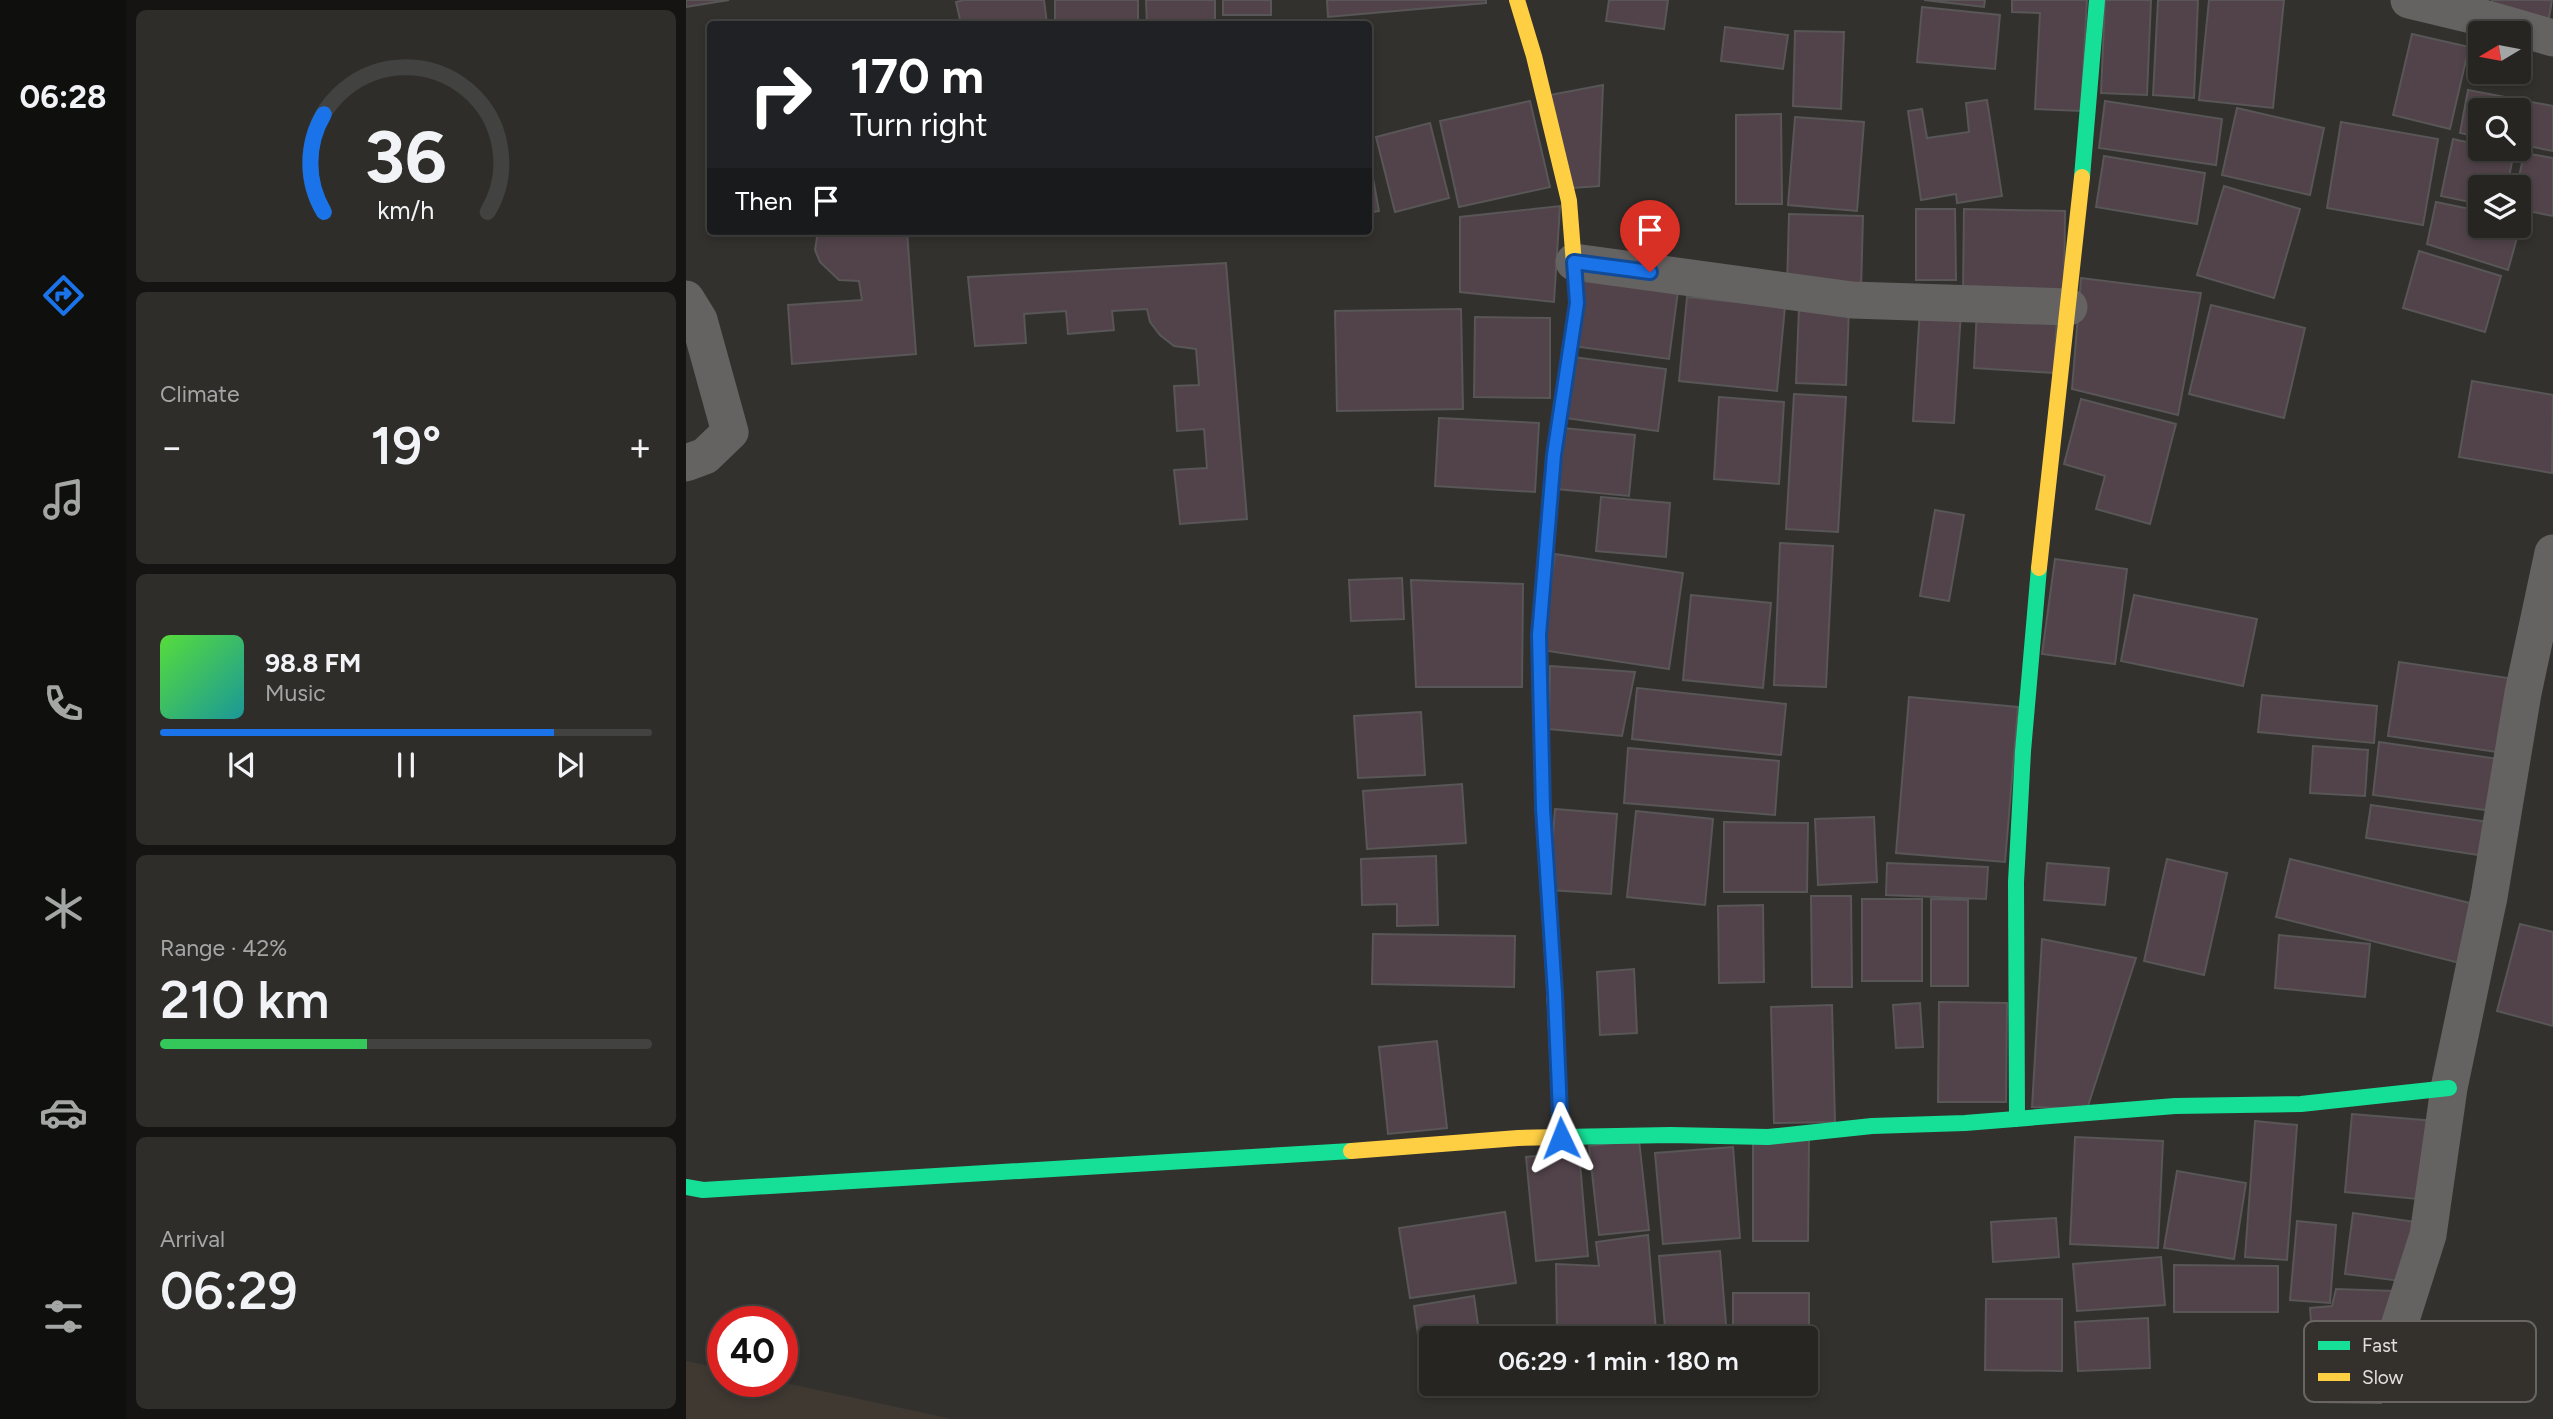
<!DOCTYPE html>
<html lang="en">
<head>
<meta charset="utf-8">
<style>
	body { margin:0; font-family:Figtree,sans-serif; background:#2e2d2a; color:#f1f3f6; height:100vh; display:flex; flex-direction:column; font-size:26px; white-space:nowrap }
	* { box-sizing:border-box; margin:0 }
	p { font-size:23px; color:#a4a5a5 }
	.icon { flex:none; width:38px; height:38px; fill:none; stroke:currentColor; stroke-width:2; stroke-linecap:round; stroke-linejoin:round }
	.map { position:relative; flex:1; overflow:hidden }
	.side { display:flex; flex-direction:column; gap:10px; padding:10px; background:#151413; width:560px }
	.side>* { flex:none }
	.banner { position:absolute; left:21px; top:21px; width:665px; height:214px; border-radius:7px; box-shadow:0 4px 10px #0003,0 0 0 2px #424240; background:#202124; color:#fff; overflow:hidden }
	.needle { width:46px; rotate:260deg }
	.buttons { position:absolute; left:1782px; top:21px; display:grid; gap:14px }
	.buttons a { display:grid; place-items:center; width:63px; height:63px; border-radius:7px; background:#262522; box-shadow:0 4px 10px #0003,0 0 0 2px #424240; font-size:35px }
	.speed { position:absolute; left:21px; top:1306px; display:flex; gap:14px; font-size:35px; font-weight:700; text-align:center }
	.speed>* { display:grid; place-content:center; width:91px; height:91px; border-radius:50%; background:#262522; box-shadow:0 4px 10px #0003,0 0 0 2px #424240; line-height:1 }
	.speed .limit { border:10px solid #d22; background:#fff; color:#111 }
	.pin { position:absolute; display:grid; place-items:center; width:60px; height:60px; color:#fff; margin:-72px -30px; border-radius:50% 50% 50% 0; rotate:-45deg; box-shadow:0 0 7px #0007 }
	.pin .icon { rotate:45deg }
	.me { position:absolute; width:77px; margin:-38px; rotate:358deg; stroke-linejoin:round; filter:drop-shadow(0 0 5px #0008) }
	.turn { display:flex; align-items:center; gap:24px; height:147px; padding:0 28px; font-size:32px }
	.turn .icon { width:91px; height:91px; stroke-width:2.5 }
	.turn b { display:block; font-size:49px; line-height:60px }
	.then { display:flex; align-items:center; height:66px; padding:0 28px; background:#0003; gap:14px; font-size:26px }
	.big { font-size:52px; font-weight:600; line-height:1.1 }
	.side .card { flex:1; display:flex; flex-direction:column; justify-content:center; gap:10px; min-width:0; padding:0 24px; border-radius:10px; background:#2e2d2a }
	.side .dial { align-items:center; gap:0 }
	.dial svg { height:182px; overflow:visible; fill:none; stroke:#424240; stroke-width:7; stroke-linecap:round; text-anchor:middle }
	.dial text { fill:#f1f3f6; stroke:none }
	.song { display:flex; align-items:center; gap:21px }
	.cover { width:84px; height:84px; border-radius:10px; background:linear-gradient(135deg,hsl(110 70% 55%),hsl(180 70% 35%)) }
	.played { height:7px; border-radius:4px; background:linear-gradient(90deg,#1a73e8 80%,#424240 80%) }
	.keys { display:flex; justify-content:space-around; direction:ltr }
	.heat { display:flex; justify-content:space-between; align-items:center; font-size:38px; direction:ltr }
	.charge { height:10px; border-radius:5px; background:linear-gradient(90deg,#34c759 42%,#424240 0) }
	.trip { position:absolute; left:733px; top:1326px; width:399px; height:70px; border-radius:7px; background:#262522; box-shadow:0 4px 10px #0003,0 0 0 2px #424240; font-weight:600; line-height:70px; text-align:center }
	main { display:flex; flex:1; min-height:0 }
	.dock { display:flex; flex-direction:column; width:126px; justify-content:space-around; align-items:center; background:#0f0f0e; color:#a4a5a5 }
	.dock .icon { width:49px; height:49px }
	.dock .active { color:#1a73e8 }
	.dock b { font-size:32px; color:#f1f3f6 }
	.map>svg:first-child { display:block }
	.built { fill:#3f3932 }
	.building { fill:#52434a; stroke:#585656; stroke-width:2 }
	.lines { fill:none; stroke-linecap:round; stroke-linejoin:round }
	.street { stroke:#646362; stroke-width:37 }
	.fast { stroke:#16e098; stroke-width:16 }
	.slow { stroke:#ffcf43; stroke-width:16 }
	.route-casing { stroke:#114b97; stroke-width:18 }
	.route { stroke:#1a73e8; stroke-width:12 }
	.key { fill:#34312d; stroke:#686562; stroke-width:2 }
	.key-label { font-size:19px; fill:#e1dfdd }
</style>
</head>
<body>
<main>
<nav class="dock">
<b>06:28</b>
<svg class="icon active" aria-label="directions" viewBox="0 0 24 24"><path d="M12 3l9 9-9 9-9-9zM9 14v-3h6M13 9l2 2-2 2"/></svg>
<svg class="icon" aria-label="music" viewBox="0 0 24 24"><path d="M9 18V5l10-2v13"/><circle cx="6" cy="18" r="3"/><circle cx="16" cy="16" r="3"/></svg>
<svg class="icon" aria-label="phone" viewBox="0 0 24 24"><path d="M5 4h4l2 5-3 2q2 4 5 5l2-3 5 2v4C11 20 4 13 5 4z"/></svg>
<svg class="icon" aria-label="climate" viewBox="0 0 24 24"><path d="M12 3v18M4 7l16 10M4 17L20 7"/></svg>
<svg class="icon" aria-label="car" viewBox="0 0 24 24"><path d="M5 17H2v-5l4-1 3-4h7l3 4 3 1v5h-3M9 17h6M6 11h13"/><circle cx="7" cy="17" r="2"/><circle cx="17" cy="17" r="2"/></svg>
<svg class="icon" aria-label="filters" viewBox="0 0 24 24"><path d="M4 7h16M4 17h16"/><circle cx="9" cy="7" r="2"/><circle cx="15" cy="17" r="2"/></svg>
</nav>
<section class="side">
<div class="card dial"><svg viewBox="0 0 100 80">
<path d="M14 69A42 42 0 1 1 86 69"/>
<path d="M14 69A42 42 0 0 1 14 26" stroke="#1a73e8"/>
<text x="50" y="56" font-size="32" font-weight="700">36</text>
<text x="50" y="72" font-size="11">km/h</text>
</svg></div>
<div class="card"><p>Climate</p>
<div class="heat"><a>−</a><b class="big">19°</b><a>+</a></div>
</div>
<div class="card">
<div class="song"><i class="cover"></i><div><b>98.8 FM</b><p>Music</p></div></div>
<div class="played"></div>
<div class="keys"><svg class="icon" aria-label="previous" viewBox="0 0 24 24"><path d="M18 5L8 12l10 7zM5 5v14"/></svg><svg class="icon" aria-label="pause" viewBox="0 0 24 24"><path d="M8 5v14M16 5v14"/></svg><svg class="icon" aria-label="next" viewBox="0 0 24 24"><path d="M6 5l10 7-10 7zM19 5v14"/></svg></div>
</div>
<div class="card"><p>Range · 42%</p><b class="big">210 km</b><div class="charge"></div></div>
<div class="card"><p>Arrival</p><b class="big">06:29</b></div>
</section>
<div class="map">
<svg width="1867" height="1419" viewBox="0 0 1867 1419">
	<rect width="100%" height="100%" fill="#33312e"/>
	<path class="built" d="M0,1361l37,8v12h53l176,38h-266z"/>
	<path class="building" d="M0,0h43l-43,7z
		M278,0h80l3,24h-86l-5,-22z
		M369,0h83v24h-83z
		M460,0h69v24h-68z
		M537,0h48v15h-48z
		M641,0h159v3l-158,14z
		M923,0h59l-4,29 -58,-8z
		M1238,0h61l-1,7z
		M1326,0h75l-6,111 -46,-2 5,-96 -28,-1z
		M1419,0h46l-4,95 -46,-2z
		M1472,0h40l-4,98 -41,-3z
		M1523,0h75l-11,108 -74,-8z
		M1806,0h60l-4,24 -58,-10z
		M1236,7l78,8 -5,54 -78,-7z
		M1039,27l63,8 -5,34 -62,-8z
		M1109,31l49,1 -3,77 -48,-3z
		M1726,34l57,13 -19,82 -57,-14z
		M917,85l-4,101 -26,2 -23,-93z
		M1782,90l85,16v45l-35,-7v-34h-38v27l-20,-4z
		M1301,100l15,96 -45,7 -1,-9 -35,6 -13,-89 14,-2 5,29 42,-6 -3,-29z
		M844,101l20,86 -91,20 -19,-86z
		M1419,101l117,18 -6,46 -117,-17z
		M1551,108l87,20 -14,67 -88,-20z
		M1095,114l1,90h-46v-89z
		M1109,117l69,5 -7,89 -69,-6z
		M1655,122l97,17 -15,86 -96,-17z
		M744,123l19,75 -54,14 -19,-75z
		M1767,139l27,6v4h19l15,3 -7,35h-27v17l-39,-8z
		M682,151l11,60 -11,2z
		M1838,153l29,5v58l-35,-7 -1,-22z
		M1418,156l101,17 -8,51 -101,-17z
		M1538,186l76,23 -26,89 -77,-23z
		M1750,202l44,9v15h38v-7l4,1 -14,50 -81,-26z
		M874,206l-6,96 -94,-10v-75z
		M1230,209h39l1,71h-40z
		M1278,209l101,2 -1,84 -101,-2z
		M1103,214l74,2 -2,74 -74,-3z
		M132,231h89l9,123 -124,10 -4,-59 74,-5 -3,-19 -20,-1 -19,-18 -5,-12z
		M1733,251l82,25 -16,56 -82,-24z
		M540,263l21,256 -67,5 -6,-54 33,-2 -3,-39 -27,2 -3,-45 25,-1 -3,-36 -22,-3 -14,-11 -10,-13 -3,-13 -35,2 2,19 -46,4 -2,-23 -42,3 2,29 -51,3 -7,-69z
		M1395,278l120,15 -23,122 -106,-26z
		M895,279l97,12 -9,68 -97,-13z
		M1001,297l98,10 -8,84 -98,-10z
		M1525,305l94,23 -21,90 -95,-24z
		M1113,307l50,2 -3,76 -50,-2z
		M1234,308l41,3 -7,112 -41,-2z
		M775,309l2,100 -126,2 -2,-100z
		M1291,309l80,5 -3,59 -80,-5z
		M789,317l75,1v80l-76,-1z
		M887,357l93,12 -8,62 -93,-13z
		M1786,381l81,14 -1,78 -93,-16z
		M1108,394l52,3 -8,135 -52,-3z
		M1033,397l65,5 -5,82 -65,-5z
		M1395,399l95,25 -26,100 -54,-15 9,-33 -41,-12z
		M753,418l100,5 -4,69 -100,-6z
		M877,428l72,7 -6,61 -72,-7z
		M915,497l69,6 -4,54 -70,-6z
		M1249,510l29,5 -15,86 -29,-5z
		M1094,543l53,3 -7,141 -52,-2z
		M869,554l128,19 -14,96 -128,-19z
		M1369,559l72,10 -12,95 -73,-10z
		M716,578l2,41 -53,2 -2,-41z
		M725,580l112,4 -1,103h-106z
		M1005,595l80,8 -8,85 -80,-8z
		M1448,595l123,24 -14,67 -122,-25z
		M1713,662l116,17 -11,74 -116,-17z
		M864,666l85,6 -13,64 -73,-7z
		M951,688l149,16 -5,51 -149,-16z
		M1576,695l115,11 -3,37 -116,-11z
		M1223,697l109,10 -13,155 -109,-9z
		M735,712l4,63 -67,3 -4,-62z
		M1693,742l120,17 -6,52 -120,-16z
		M1627,746l55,4 -3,46 -55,-3z
		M942,748l151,13 -4,54 -151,-12z
		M776,784l4,59 -99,6 -4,-58z
		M1685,805l125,18 -4,34 -126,-19z
		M869,809l62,5 -6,80 -62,-4z
		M950,811l77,8 -8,86 -78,-8z
		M1188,817l3,65 -59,3 -3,-66z
		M1038,822l84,1 -1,69h-83z
		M750,856l2,69 -41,1v-22l-35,1 -1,-46z
		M1481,859l60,14 -23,102 -60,-14z
		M1604,859l184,45 -14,59 -184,-46z
		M1201,863l101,4 -2,32 -100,-4z
		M1361,863l62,5 -4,37 -61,-5z
		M1125,896h40l1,91h-40z
		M1176,899h60v82h-60z
		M1245,899l37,1v86h-37z
		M1077,905l1,77 -45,1 -1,-77z
		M1834,924l33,8v94l-56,-15z
		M687,934l142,2 -1,51 -142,-3z
		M1593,935l91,9 -5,53 -90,-9z
		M1356,939l94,19 -49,151 -55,-2z
		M948,969l3,64 -37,2 -3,-63z
		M1253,1002l68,1 -1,99h-68z
		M1234,1003l3,44 -27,1 -3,-43z
		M1146,1005l3,117 -61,1 -3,-116z
		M751,1041l10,87 -59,6 -9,-87z
		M1666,1114l83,7 -7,79 -83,-8z
		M1569,1121l42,4 -10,135 -42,-3z
		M1389,1137l88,4 -5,107 -88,-4z
		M953,1140l10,90 -50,5 -10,-89z
		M1067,1140h56l-1,101h-55z
		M1047,1147l7,91 -77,6 -8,-91z
		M893,1152l9,104 -52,5 -10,-104z
		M1491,1171l69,12 -12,76 -70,-11z
		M819,1212l11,71 -106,15 -11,-70z
		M1667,1213l63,9 -8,60 -63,-8z
		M1370,1218l3,39 -66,5 -2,-40z
		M1611,1221l39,4 -6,78 -40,-3z
		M962,1235l8,95h-99l-1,-66 43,2 -3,-24z
		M1034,1251l7,86 -61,2 -7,-83z
		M1475,1257l4,48 -88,6 -4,-47z
		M1488,1265l104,1v46h-104z
		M1650,1289l58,2 -13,112 -64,-1 -7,-94 22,-2z
		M1047,1293h76v53h-3v-7h-73z
		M788,1296l6,43h-48v17l-11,1 -7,-51z
		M1300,1299h76v72l-77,-1z
		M1462,1318l2,50 -72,3 -3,-49z
		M1741,1326l105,24 -12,52 -104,-23z"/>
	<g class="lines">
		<path class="street" d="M1723,0l71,17 73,21
			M888,262l278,38 217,7
			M0,299l13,21 31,112 -25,24 -19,7
			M1700,1367l42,-132 21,-147 40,-191 34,-204 30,-140"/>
		<path class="fast" d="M1396,177l15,-177
			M868,985l-11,-176 -4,-174 15,-180 23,-152 -1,-14
			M1331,1119l-1,-237 7,-131 16,-183
			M876,1137l109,-2 97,2 104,-11 93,-3 210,-17 126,-2 148,-16
			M0,1187l17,3 648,-39"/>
		<path class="slow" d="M831,0l17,56 35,145 7,88
			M1353,568l43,-391
			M868,985l7,152
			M665,1151l167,-13 44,-1"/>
	</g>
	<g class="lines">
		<defs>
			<path id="route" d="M875,1138l-6,-144 -12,-185 -4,-174 15,-180 23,-152 -3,-41 76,10"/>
		</defs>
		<use href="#route" class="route-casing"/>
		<use href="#route" class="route"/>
	</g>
	<rect x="1618" y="1321" width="232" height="81" rx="10" class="key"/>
	<rect x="1632" y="1341" width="32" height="9" fill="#16e098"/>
	<rect x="1632" y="1373" width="32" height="8" fill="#ffcf43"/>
	<g class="key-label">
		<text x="1676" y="1352">Fast</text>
		<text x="1676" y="1384">Slow</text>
	</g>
</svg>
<div class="buttons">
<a><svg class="needle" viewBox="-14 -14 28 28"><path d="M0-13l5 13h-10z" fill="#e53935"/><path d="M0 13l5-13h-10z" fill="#a4a5a5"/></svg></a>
<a><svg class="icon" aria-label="search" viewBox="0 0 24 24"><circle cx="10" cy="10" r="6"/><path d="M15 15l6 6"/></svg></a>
<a><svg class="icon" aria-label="layers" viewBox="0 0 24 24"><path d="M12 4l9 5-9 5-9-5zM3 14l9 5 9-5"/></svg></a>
</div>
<div class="speed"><div class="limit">40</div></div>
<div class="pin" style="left:964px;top:272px;background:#d93025"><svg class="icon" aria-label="arrive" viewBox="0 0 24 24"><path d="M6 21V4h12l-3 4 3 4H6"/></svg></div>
<svg class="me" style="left:875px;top:1138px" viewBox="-20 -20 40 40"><path d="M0-17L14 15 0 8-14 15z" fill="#1a73e8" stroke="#fff" stroke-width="4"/></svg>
<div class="trip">06:29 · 1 min · 180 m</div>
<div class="banner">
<div class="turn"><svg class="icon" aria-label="right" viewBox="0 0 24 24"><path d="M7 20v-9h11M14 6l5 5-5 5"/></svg><div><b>170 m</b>Turn right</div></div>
<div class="then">Then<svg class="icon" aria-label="arrive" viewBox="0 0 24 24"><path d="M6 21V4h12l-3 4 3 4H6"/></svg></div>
</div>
</div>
</main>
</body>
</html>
